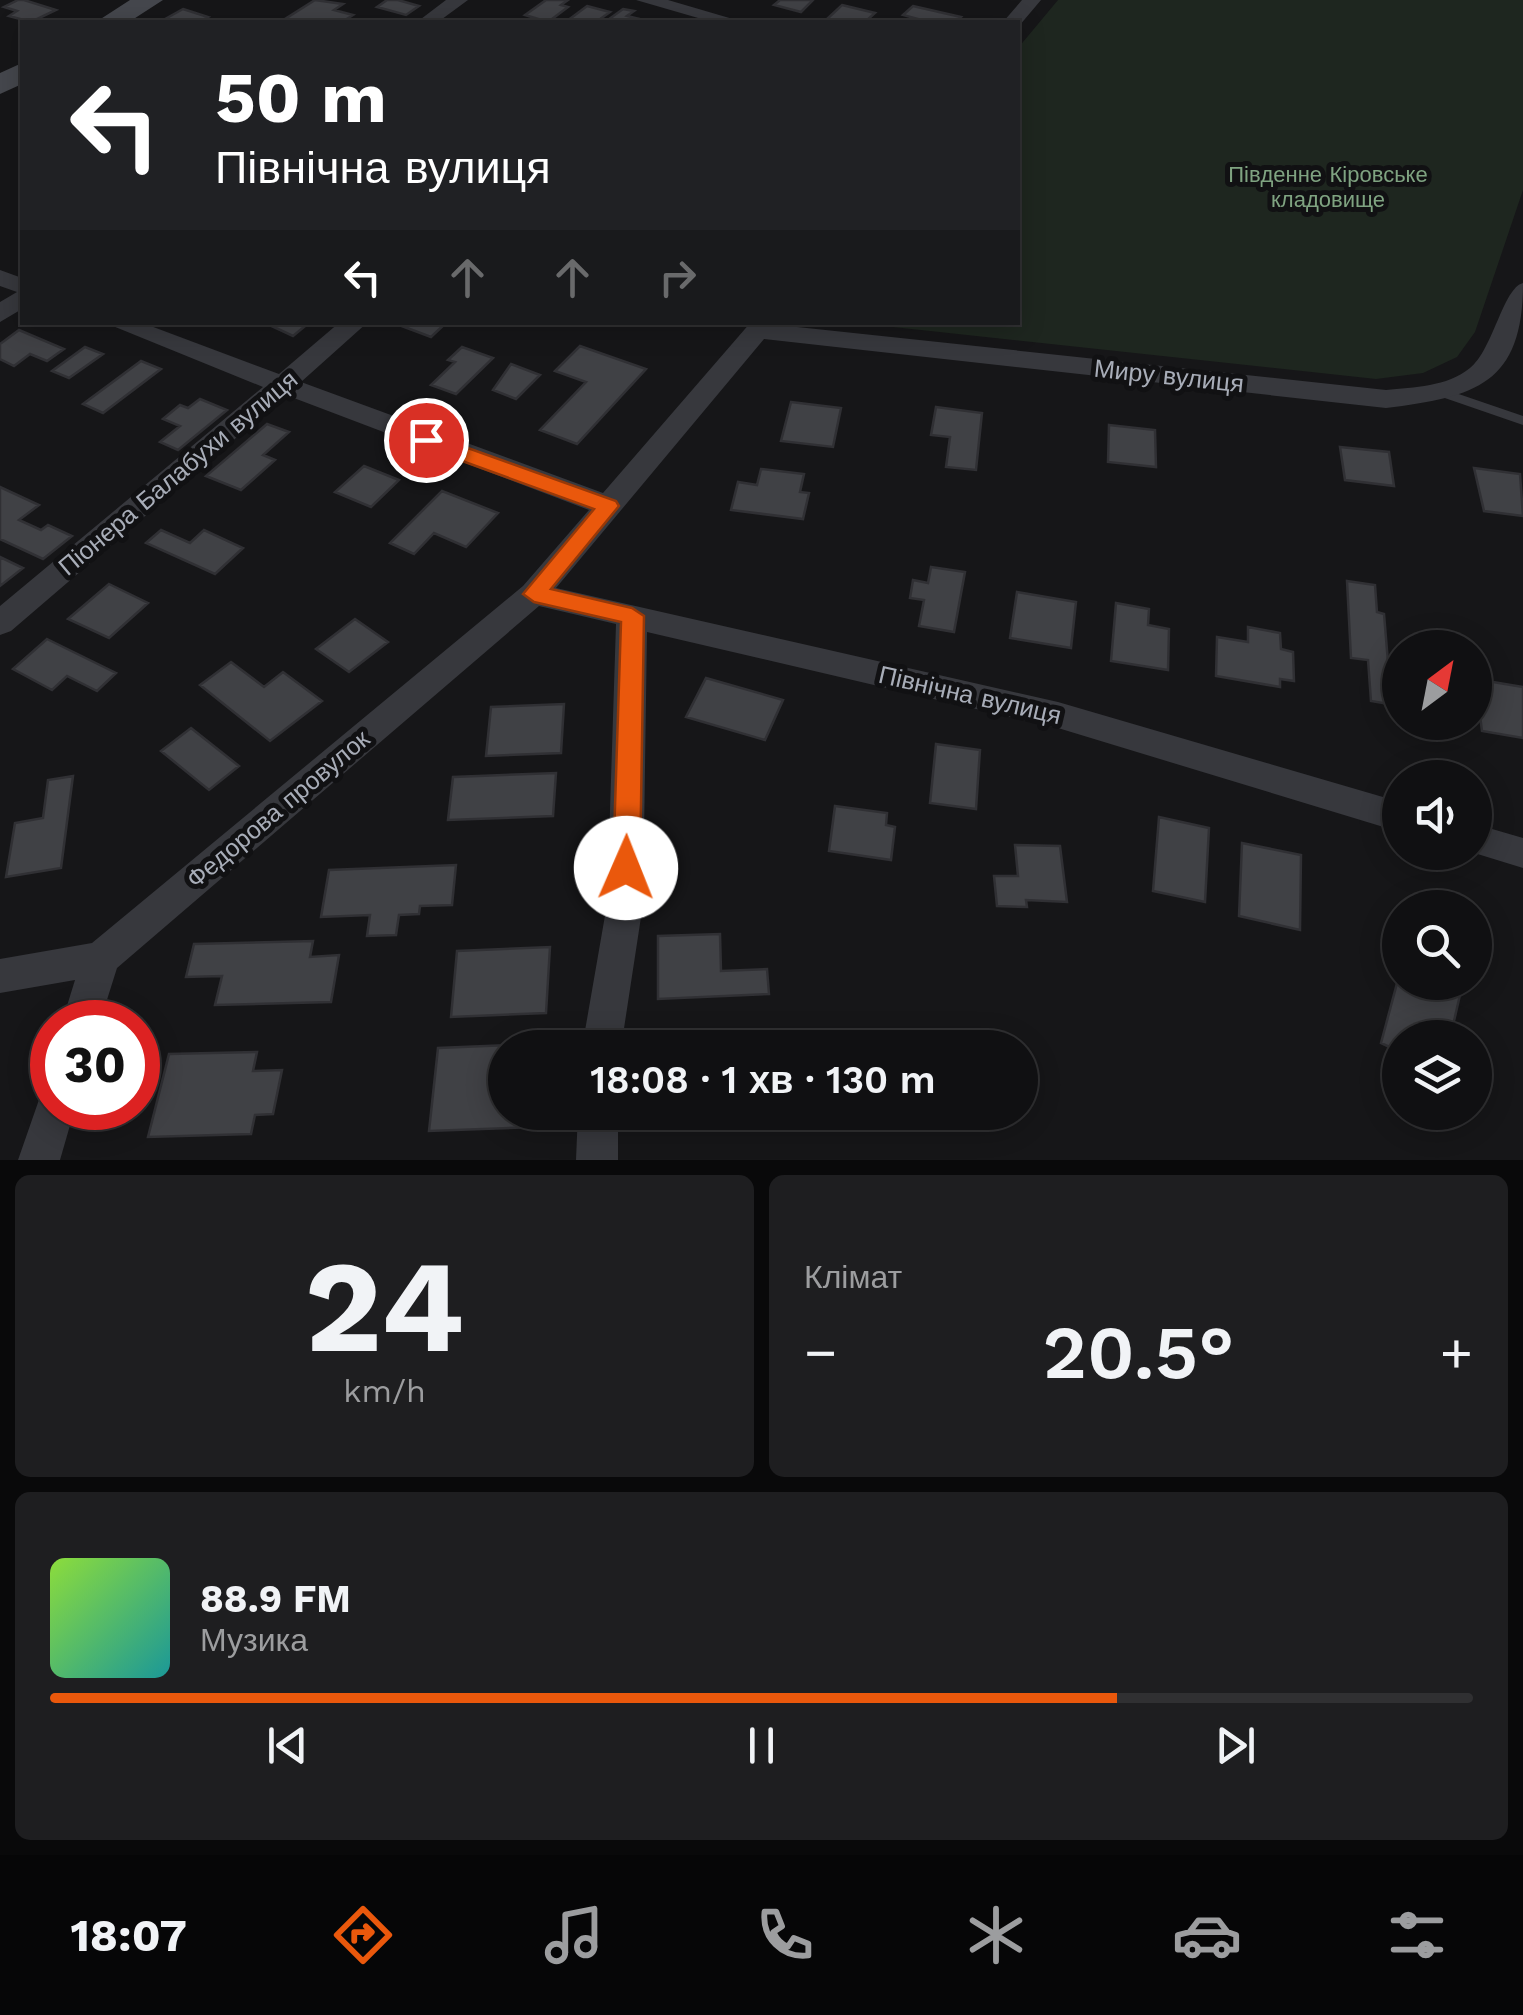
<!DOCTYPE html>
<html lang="uk">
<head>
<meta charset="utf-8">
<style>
	body { margin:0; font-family:"Work Sans",sans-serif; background:#1e1e20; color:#f1f3f6; height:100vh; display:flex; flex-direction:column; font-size:38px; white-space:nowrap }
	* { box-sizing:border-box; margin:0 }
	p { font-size:32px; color:#9c9d9f }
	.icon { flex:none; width:55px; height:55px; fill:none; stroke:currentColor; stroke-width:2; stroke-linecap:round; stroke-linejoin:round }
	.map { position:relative; height:1160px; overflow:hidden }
	.details { display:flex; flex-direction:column; gap:15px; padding:15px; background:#09090a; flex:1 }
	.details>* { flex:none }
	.top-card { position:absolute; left:20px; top:20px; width:1000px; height:305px; border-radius:0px; box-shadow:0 5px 25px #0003,0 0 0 2px #303032; background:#202124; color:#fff; overflow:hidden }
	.needle { width:65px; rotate:32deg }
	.tools { position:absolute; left:1382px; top:630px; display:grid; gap:20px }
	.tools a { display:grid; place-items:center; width:110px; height:110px; border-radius:50%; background:#101012; box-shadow:0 5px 25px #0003,0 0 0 2px #303032; font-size:50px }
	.speed { position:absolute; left:30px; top:1000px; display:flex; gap:20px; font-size:50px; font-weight:700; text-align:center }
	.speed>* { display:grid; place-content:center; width:130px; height:130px; border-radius:50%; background:#101012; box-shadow:0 5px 25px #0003,0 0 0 2px #303032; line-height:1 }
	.speed .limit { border:15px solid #d22; background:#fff; color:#111 }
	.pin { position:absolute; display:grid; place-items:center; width:85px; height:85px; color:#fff; margin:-42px; border:5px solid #fff; border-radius:50%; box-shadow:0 2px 10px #0007 }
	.me { position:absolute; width:110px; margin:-55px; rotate:1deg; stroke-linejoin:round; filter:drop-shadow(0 0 8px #0008) }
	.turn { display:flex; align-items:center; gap:35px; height:210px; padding:0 30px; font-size:45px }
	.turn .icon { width:130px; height:130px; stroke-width:2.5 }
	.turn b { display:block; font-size:70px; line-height:85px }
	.lanes { display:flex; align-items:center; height:95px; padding:0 30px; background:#0003; justify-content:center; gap:50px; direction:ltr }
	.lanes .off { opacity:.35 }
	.big { font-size:75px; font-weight:600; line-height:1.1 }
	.details .widget { flex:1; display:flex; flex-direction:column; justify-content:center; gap:15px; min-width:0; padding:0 35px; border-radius:15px; background:#1e1e20 }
	.details .dial { align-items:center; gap:0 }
	.dial b { font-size:130px; line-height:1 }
	.song { display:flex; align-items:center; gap:30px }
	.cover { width:120px; height:120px; border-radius:15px; background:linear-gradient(135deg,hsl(90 70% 55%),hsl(180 70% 35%)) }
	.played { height:10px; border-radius:5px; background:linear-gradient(90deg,#ea580c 75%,#303032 75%) }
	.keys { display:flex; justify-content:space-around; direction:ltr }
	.heat { display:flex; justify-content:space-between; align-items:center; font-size:55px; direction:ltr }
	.details .tiles { flex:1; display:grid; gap:15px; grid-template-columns:1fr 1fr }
	.widget:last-child { grid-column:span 2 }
	.trip { position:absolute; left:488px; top:1030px; width:550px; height:100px; border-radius:50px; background:#101012; box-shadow:0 5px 25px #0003,0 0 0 2px #303032; font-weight:600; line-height:100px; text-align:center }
	.dock { display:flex; height:160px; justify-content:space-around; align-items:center; background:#060607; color:#9c9d9f }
	.dock .icon { width:70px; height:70px }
	.dock .active { color:#ea580c }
	.dock b { font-size:45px; color:#f1f3f6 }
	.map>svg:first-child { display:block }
	.green { fill:#1e261f }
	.building { fill:#404145; stroke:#303034; stroke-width:2.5 }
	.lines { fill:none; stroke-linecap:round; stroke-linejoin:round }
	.lane { fill:#37383d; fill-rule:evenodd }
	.street { fill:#37383d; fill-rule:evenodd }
	.secondary { fill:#45474d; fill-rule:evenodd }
	.route { fill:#ea580c; stroke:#983908; stroke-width:2.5 }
	.labels { text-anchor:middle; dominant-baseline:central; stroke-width:10; stroke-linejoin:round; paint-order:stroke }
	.far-park-label { font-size:22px; fill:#7fa381; stroke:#111113 }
	.street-label { font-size:25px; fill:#a8adb8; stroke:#111113 }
</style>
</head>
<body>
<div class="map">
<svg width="1523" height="1160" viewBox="0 0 1523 1160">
	<rect width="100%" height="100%" fill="#161618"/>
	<path class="green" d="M1058,0h465v190l-48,142 -18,25 -34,16 -47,6 -520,-56 162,-1v-274z"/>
	<path class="building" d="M18,0h6l32,10 -25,12 -22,-6 8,-5 -13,-4z
		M315,0l28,4 -9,6 19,5 -11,7 -57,-3z
		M387,0h11l21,6 -13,9 -29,-8z
		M546,0h22l-7,5 7,2 -20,15 -23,-7z
		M780,0h33l-12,12 -27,-7z
		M842,5l33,8 -10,9 -38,-3z
		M587,6l23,6 -14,10 -25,-4z
		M913,6l48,11 -5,5h-42l4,-3 -15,-4z
		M183,9l25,8 -10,5 -33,-3z
		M623,9l11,2 -7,5 25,6h-47z
		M263,322h47l-17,14z
		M391,322h56l-16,15z
		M19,330l45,19 -17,12 -17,-7 -16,12 -14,-7v-15z
		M580,346l66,23 -69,75 -37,-14 46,-48 -31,-11z
		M85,347l18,7 -34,24 -17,-7z
		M462,347l31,11 -37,36 -25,-9 24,-23 -7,-2z
		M141,361l20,8 -58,44 -20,-9z
		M511,364l29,11 -24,24 -23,-9z
		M200,399l27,11 -49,40 -18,-8 20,-16 -17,-7 17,-14 8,3z
		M791,402l50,6 -8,39 -52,-6z
		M936,407l46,6 -6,57 -30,-3 4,-30 -19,-2z
		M267,424l22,8 -26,23 12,5 -34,30 -35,-14z
		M1109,425l46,5 1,37 -48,-5z
		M1340,447l49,5 5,34 -49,-6z
		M364,466l35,14 -28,27 -36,-15z
		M1474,468l46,6 3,42 -39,-5z
		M761,469l43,5 -4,18 9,1 -6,26 -72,-9 7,-28 19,3z
		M0,487l39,18 -20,15 22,10 7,-5 24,11 -29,23 -43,-20z
		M442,491l56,22 -32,34 -32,-14 -20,21 -24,-11z
		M161,530l29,13 14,-13 39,18 -28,26 -69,-31z
		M0,557l23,11 -23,18z
		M931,567l34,5 -11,60 -35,-6 5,-26 -14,-2 3,-18 15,3z
		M1347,581l28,4 2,27 7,2 4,48 12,1v43l-29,-5 -3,-41 -17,-2z
		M109,584l39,19 -39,35 -41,-19z
		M1017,592l59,10 -5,46 -61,-10z
		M1116,603l33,6 -1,16 21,4 -1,41 -57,-9z
		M355,619l33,23 -39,30 -33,-23z
		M1248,627l32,6 1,16 12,3 1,29 -14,-2v8l-64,-11 1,-39 31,5z
		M47,639l69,34 -19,18 -30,-15 -15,14 -39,-21z
		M231,662l33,25 19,-15 39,29 -52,40 -70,-56z
		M706,678l77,22 -18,40 -79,-23z
		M1475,679l48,8v51l-41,-7z
		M564,704l-3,49 -75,3 5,-49z
		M191,728l48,38 -30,24 -48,-39z
		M936,744l44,6 -4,59 -46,-6z
		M556,773l-3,43 -105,4 5,-43z
		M73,776l-12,92 -55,9 9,-54 28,-5 5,-38z
		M835,806l52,7 -1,12 9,2 -4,33 -62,-9z
		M1159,817l50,11 -4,74 -52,-11z
		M1242,843l59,12 -1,75 -61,-14z
		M1015,845l45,1 7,56 -41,-2 1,7 -30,-1 -3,-30h24z
		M456,865l-4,40 -32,1 -1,8 -20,1 -3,20 -29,1 3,-21 -49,2 8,-47z
		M720,934l1,37 46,-2 2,25 -111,5v-63z
		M313,941l-3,16 29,-2 -8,47 -116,3 7,-29 -36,1 8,-33z
		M550,947l-4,66 -95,4 6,-66z
		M1400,972v10h63l-12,52 -28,-12 -4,16h-19v14l-19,-9z
		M538,1044v4h-33v64h30l-1,15 -105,4 9,-83z
		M257,1052l-4,19 29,-1 -9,44 -18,1 -4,19 -103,3 21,-83z"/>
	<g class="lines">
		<path class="lane" d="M1444,389l79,27v9l-84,-29 -2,-3z"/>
		<path class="street" d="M446,0h22l-30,22h-21z
			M636,0h32l75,22h-31z
			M1022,0h19l-22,26 -16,-4z
			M0,270l22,8v31l-22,13v-20l17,-10 -17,-6z
			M1523,283c0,101 -47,114 -137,125l-622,-69 -208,249 502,114 342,100v30l-342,-104 -411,-96 -4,272 -22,144h-39l25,-144 9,-280 -77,-18 -422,362 -17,54h-38l13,-42 -75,13v-34l92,-16 431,-357 66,-76 -303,-115 -275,236 -11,4v-29l263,-219 -160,-65h37l139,52 61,-52h28l-67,60 302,111 148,-171 635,68c28,-3 61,-3 84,-22 23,-18 33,-80 53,-85z
			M1475,824l48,14v30l-52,-16h4z
			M52,1089v19h23l-15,52h-42l23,-66z
			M578,1112h40v48h-42z"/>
		<path class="secondary" d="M130,0h33l-34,22h-33z
			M22,63v21l-22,10v-21z"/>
	</g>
	<path class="route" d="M426,433l190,68 3,5 -68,83 81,19 12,8 -4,252 -4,9h-19l-4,-9 8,-246 -87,-20 -11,-8 71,-85 -176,-64 -3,-5z"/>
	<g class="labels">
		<g class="far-park-label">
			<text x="1328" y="174">Південне Кіровське<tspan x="1328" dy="25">кладовище</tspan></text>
		</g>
		<g class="street-label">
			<text transform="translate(1169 376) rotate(6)">Миру вулиця</text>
			<text transform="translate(178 473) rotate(-40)">Піонера Балабухи вулиця</text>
			<text transform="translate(970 695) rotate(13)">Північна вулиця</text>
			<text transform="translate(278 809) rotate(-40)">Федорова провулок</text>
		</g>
	</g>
</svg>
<div class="tools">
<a><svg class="needle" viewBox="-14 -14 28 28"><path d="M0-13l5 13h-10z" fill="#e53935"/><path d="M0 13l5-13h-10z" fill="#9c9d9f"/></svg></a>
<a><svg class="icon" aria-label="sound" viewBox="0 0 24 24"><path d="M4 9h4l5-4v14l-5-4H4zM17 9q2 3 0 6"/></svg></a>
<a><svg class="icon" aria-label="search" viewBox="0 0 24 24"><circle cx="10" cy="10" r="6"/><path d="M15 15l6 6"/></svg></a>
<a><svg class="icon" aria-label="layers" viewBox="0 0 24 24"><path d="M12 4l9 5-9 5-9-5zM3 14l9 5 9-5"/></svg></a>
</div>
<div class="speed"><div class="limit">30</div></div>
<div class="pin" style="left:426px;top:440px;background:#d93025"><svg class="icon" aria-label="arrive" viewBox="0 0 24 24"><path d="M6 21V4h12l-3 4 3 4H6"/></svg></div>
<svg class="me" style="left:626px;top:868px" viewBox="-20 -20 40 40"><circle r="19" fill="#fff"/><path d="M0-13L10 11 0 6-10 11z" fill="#ea580c"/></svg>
<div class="trip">18:08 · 1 хв · 130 m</div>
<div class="top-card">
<div class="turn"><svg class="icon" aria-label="left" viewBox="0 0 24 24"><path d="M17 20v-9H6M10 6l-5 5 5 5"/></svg><div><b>50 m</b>Північна вулиця</div></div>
<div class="lanes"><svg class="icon" aria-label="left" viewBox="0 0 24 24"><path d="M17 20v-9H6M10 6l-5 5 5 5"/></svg><svg class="icon off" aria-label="ahead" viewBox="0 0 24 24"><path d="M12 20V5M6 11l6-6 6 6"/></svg><svg class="icon off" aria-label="ahead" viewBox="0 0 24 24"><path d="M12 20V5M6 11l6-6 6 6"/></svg><svg class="icon off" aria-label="right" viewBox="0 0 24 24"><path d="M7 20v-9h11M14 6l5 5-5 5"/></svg></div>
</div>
</div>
<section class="details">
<div class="tiles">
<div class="widget dial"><b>24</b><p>km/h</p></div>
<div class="widget"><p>Клімат</p>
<div class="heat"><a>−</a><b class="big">20.5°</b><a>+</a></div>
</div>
<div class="widget">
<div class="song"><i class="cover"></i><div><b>88.9 FM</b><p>Музика</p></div></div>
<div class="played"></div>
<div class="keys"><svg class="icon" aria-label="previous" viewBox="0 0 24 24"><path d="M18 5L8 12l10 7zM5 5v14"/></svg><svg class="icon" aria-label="pause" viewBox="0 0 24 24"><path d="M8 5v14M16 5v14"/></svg><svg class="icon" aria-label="next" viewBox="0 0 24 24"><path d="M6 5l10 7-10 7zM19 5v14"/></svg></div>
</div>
</div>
</section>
<nav class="dock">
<b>18:07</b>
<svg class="icon active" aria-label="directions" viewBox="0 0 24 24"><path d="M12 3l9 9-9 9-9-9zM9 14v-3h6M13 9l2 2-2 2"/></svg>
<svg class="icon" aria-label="music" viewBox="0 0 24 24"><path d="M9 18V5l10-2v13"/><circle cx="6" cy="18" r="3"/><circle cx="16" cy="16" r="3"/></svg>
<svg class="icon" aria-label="phone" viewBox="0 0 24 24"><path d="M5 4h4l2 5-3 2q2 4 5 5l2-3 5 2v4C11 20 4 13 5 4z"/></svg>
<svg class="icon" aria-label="climate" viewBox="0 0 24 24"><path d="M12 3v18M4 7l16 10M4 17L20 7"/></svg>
<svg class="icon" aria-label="car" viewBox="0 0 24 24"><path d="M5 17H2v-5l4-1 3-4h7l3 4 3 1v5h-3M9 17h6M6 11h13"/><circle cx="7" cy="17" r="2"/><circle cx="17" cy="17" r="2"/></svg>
<svg class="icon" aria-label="filters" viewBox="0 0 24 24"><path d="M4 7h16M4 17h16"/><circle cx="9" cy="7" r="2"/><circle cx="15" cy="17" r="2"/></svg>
</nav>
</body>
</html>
